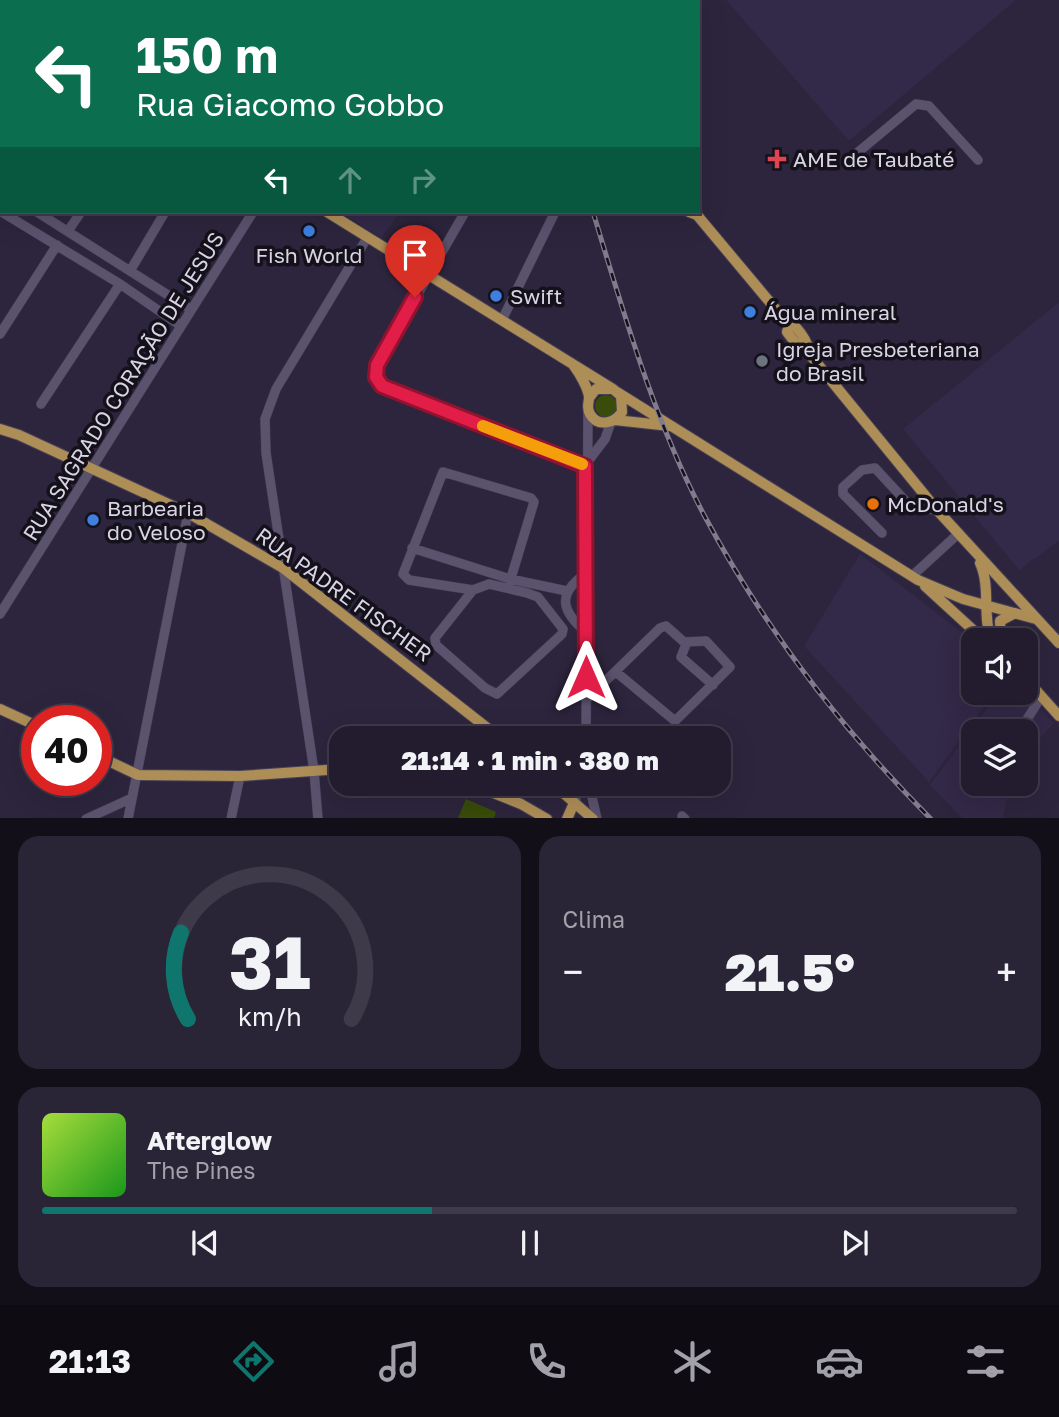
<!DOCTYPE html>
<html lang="pt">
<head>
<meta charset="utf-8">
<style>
	body { margin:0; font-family:"Golos Text",sans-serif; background:#2a2536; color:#f1f3f6; height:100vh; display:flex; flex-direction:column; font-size:26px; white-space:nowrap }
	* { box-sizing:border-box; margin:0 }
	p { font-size:23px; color:#a2a1aa }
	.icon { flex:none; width:38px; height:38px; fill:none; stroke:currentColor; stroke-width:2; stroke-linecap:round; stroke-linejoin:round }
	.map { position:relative; height:818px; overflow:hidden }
	.panel { display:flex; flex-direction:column; gap:18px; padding:18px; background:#130f19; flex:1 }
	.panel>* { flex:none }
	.top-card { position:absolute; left:0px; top:0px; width:700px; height:214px; box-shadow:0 7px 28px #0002,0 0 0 2px #3f3a4a; background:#0b6e4f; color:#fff; overflow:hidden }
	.buttons { position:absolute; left:961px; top:628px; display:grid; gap:14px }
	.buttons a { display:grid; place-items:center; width:77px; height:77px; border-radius:14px; background:#221c2e; box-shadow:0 7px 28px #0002,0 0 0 2px #3f3a4a; font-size:35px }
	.speed { position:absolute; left:21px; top:705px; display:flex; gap:14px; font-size:35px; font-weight:700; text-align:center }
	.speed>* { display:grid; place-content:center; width:91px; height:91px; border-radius:50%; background:#221c2e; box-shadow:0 7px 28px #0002,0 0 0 2px #3f3a4a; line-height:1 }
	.speed .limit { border:10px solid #d22; background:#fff; color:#111 }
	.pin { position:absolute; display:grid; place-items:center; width:60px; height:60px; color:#fff; margin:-72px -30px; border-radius:50% 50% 50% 0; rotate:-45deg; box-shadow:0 0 7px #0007 }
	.pin .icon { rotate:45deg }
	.me { position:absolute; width:77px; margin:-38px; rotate:0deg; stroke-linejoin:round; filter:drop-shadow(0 0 5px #0008) }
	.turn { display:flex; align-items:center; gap:24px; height:147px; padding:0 21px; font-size:32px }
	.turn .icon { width:91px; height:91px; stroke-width:2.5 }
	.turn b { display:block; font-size:49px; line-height:60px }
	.lanes { display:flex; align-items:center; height:66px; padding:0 21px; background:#0003; justify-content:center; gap:35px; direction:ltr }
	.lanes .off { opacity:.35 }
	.big { font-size:52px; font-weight:800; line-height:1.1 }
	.panel .widget { flex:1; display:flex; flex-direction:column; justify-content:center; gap:10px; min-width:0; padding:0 24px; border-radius:21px; background:#2a2536 }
	.panel .dial { align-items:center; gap:0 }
	.dial svg { height:182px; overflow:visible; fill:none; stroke:#3f3a4a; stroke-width:7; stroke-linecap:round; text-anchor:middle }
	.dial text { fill:#f1f3f6; stroke:none }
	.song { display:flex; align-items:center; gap:21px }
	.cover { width:84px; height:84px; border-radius:10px; background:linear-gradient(135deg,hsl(80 70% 55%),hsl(120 70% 35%)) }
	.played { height:7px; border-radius:4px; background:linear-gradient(90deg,#0f766e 40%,#3f3a4a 40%) }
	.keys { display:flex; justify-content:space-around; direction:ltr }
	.heat { display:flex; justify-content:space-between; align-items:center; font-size:38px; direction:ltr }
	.panel .tiles { flex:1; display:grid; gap:18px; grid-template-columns:1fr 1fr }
	.widget:last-child { grid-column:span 2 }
	.trip { position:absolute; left:329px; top:726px; width:402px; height:70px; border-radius:21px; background:#221c2e; box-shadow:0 7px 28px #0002,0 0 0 2px #3f3a4a; font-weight:800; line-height:70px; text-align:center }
	.dock { display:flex; height:112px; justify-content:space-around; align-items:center; background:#0e0b12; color:#a2a1aa }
	.dock .icon { width:49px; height:49px }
	.dock .active { color:#0f766e }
	.dock b { font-size:32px; color:#f1f3f6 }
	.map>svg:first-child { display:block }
	.built { fill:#332948 }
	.green { fill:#394c09 }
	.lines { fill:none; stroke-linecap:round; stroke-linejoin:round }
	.minor-casing { stroke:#484156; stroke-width:10 }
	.major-casing { stroke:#484156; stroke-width:12 }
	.minor { stroke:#5b536e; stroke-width:9 }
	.major { stroke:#ae8e57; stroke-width:10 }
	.rail-casing { stroke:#817b8f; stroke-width:5 }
	.rail { stroke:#14111b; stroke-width:2.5; stroke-dasharray:8; stroke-linecap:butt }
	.route-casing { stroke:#92132f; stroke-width:18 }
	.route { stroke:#e11d48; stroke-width:12 }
	.slow { stroke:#f59e0b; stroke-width:12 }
	.health-dot { fill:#e0444e; stroke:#14111b; stroke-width:2.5 }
	.shop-dot { fill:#3f7fe0; stroke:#14111b; stroke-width:2.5 }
	.worship-dot { fill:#6b7280; stroke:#14111b; stroke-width:2.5 }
	.food-dot { fill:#e8710a; stroke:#14111b; stroke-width:2.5 }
	.labels { text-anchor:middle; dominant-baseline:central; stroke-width:7; stroke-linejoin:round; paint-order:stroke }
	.poi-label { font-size:21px; fill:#d8d4e4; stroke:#14111b; text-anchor:start }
	.street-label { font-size:21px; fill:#d8d4e4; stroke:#14111b }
</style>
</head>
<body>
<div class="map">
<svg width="1059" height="819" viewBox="0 0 1059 819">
	<rect width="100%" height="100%" fill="#2d253d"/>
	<path class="built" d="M174,0h332l1,2h-334z
		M726,0h290l-167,141z
		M341,212h59l-19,26z
		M1059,302v239l-40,29 -116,-141z
		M860,554l113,87v52h21l-65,89 -125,-136z
		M1026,692l28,31 -28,31v-22h-53v52h37l-7,34h-41l-32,-33 69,-92z"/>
	<path class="green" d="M595 406a11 11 0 1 1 22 0a11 11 0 1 1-22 0Z
		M466,799l30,13 -2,6h-36z"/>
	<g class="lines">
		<defs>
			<path id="minor" d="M3,2l1,-2
				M75,2l2,-2
				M147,2l2,-2
				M857,153l59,-49 13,2 49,54
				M0,211l120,73 61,42
				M37,212l153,97
				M465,212l-88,153 -1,12 6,9 203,80
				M68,231l13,-19
				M130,271l35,-59
				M502,320l53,-108
				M0,334l57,-89
				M41,404l79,-120
				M586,464l19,-25 6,-17
				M882,533l-39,-39v-7l19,-17 13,-2 36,39 26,3
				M412,548l98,31 57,12
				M585,574c-28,20 -24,37 1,58
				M912,576l46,-42
				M473,590l-38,48 1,7 49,43 12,6 65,-60 1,-5 -25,-32 -11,-4 -38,-9 -16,6 -64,-10 -6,-6 40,-102 88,26 3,4 -26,86
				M0,614l253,-402
				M687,642l-6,15 32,28
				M586,700l74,-72 6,-2 18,16 22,-1 24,26 -55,54 -59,-49
				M1019,732l22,-35
				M586,738l2,-329
				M589,784l8,35
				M574,803l7,-19
				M682,816l3,3
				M86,819l46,-21
				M128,819l60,-306
				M231,819l9,-43
				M318,819l-4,-48 -48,-318 -1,-34 11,-30 91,-151"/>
			<path id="major" d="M550,0l1,2
				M0,9l2,1
				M327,212l286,177
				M689,212l8,3 92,110h5c9,10 14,18 17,31
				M789,325l-2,7 13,17 11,7 126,154 122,133
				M574,366c6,8 14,22 15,31 0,7 -3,10 1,17 8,14 25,9 32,-2l-1,-16 -8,-7h-17l-7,9
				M617,392l301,188 45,19 73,20
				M615,420l55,6
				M0,429l19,6 169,78 95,55 217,170
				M980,563c11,24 2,52 11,77
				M925,586l59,54
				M1001,640l-1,-19 15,-8
				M1026,679l33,37
				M0,709l37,17
				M96,755l42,20 102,1 101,-7
				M471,784l50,20 26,15
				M553,784l40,35
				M567,819l7,-16"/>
		</defs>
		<use href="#minor" class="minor-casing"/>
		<use href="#major" class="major-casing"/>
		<use href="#minor" class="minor"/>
		<use href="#major" class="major"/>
		<defs>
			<path id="rail" d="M524,0l1,2
				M593,212c31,102 61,208 111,303 60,112 137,214 227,304"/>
		</defs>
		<use href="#rail" class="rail-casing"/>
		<use href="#rail" class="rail"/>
	</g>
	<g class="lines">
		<defs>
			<path id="route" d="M415,297l-38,68 -1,12 6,9 203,80 1,211"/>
		</defs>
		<use href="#route" class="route-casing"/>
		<use href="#route" class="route"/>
		<path class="slow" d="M483,426l99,38"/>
	</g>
	<path class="health-dot" d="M773.5 148.5h7v7h7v7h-7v7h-7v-7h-7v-7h7z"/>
	<g class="shop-dot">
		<circle cx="309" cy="231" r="7"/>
		<circle cx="496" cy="296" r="7"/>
		<circle cx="750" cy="312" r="7"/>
		<circle cx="93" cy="520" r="7"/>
	</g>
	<circle class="worship-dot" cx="762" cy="361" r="7"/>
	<circle class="food-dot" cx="873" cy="504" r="7"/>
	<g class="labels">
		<g class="poi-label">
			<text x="793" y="159">AME de Taubaté</text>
			<text x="309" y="255" text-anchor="middle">Fish World</text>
			<text x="510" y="296">Swift</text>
			<text x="764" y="312">Água mineral</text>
			<text x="776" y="349">Igreja Presbeteriana<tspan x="776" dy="24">do Brasil</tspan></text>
			<text x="887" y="504">McDonald's</text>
			<text x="107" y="508">Barbearia<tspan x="107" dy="24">do Veloso</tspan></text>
		</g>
		<g class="street-label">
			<text transform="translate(123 386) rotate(-58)">RUA SAGRADO CORAÇÃO DE JESUS</text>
			<text transform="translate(344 594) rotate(36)">RUA PADRE FISCHER</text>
		</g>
	</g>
</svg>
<div class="buttons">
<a><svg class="icon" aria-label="sound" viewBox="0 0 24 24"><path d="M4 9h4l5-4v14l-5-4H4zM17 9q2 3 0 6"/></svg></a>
<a><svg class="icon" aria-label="layers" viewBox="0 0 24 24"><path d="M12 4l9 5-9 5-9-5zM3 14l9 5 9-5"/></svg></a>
</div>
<div class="speed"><div class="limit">40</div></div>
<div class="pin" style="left:415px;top:297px;background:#d93025"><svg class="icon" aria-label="arrive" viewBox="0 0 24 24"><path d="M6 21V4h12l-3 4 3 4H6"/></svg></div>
<svg class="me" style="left:586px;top:677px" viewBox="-20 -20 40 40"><path d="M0-17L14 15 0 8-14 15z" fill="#e11d48" stroke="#fff" stroke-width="4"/></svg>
<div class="trip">21:14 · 1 min · 380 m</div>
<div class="top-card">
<div class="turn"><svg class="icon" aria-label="left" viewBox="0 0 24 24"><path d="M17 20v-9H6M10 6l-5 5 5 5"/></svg><div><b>150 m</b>Rua Giacomo Gobbo</div></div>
<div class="lanes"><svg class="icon" aria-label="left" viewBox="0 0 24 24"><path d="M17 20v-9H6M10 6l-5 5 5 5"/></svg><svg class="icon off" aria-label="ahead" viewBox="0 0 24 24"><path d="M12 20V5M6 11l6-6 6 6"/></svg><svg class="icon off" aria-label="right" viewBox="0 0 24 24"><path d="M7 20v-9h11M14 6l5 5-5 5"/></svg></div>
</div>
</div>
<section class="panel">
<div class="tiles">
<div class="widget dial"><svg viewBox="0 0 100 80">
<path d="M14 69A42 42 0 1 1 86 69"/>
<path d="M14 69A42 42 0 0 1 11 31" stroke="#0f766e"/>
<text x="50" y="56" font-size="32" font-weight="700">31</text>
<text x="50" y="72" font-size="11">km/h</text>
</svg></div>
<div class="widget"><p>Clima</p>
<div class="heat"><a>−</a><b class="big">21.5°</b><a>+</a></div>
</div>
<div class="widget">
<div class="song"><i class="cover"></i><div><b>Afterglow</b><p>The Pines</p></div></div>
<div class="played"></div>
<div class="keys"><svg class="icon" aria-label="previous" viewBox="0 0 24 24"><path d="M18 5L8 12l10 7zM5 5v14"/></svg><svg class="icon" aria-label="pause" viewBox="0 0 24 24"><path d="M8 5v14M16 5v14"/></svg><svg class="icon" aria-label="next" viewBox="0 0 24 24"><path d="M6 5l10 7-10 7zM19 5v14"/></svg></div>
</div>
</div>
</section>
<nav class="dock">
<b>21:13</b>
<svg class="icon active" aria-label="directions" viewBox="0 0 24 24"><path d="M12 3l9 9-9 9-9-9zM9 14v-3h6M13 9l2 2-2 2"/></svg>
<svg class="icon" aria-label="music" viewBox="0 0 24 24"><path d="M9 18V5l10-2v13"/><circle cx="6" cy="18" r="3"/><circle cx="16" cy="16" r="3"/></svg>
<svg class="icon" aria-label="phone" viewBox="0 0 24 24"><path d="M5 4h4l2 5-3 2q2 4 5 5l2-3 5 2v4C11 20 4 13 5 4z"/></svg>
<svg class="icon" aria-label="climate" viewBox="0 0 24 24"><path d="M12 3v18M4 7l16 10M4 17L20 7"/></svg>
<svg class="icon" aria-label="car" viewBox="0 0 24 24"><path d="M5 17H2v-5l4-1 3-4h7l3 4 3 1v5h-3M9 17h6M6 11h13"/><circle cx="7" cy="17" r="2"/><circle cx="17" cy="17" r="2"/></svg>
<svg class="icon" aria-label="filters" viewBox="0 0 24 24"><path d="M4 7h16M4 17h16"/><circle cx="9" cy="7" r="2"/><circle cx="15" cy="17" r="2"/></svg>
</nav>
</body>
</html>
